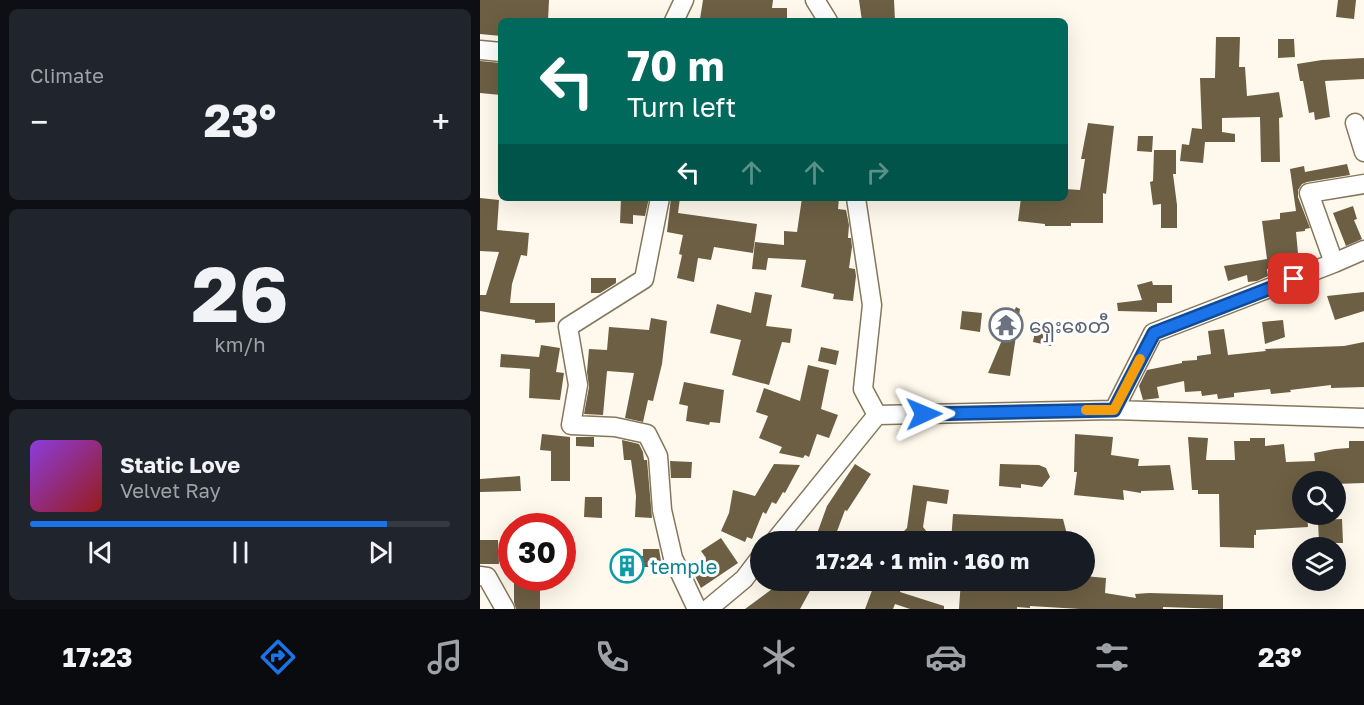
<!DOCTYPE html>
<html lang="en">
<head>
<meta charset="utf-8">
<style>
	body { margin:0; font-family:"Golos Text","Noto Sans Myanmar",sans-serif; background:#20242c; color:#f1f3f6; height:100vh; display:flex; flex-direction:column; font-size:22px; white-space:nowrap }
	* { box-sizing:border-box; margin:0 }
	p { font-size:20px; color:#9ea1a6 }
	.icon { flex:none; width:33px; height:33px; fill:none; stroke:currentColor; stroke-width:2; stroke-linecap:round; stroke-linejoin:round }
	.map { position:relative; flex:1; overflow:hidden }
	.details { display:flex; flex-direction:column; gap:9px; padding:9px; background:#0d0f14; width:480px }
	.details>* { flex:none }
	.hud { position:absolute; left:18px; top:18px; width:570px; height:183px; border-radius:9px; box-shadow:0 6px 24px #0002; background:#00695c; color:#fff; overflow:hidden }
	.fabs { position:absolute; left:812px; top:471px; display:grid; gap:12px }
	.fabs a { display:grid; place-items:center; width:54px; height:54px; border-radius:50%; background:#171b24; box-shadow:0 6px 24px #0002; font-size:30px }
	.speed { position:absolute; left:18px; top:513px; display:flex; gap:12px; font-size:30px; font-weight:700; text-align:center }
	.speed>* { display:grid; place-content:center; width:78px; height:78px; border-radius:50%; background:#171b24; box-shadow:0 6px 24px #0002; line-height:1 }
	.speed .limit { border:9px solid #d22; background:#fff; color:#111 }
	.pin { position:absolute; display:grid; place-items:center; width:51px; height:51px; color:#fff; margin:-26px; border-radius:12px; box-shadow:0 3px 9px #0006 }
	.me { position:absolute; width:66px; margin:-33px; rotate:89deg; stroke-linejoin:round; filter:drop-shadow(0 0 4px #0008) }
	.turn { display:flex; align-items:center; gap:21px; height:126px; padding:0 30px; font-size:27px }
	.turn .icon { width:78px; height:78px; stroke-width:2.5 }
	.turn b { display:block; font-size:42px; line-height:51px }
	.lanes { display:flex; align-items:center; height:57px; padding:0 30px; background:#0003; justify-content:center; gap:30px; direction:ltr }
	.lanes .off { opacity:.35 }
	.big { font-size:45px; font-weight:700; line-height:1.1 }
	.details .tile { flex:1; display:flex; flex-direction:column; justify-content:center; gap:9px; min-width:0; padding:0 21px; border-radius:9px; background:#20242c }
	.details .dial { align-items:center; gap:0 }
	.dial b { font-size:78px; line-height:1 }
	.song { display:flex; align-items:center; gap:18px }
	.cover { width:72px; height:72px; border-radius:9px; background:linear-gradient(135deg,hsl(270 70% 55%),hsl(0 70% 35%)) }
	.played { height:6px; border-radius:3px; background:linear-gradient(90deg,#1a73e8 85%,#363941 85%) }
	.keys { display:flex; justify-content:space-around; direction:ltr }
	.heat { display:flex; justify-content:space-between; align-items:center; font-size:33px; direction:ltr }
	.trip { position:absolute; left:270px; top:531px; width:345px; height:60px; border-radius:30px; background:#171b24; box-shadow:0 6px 24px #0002; font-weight:700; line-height:60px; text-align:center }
	.dock { display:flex; height:96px; justify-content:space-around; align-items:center; background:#090b0e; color:#9ea1a6 }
	.dock .icon { width:42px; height:42px }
	.dock .active { color:#1a73e8 }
	.dock b { font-size:27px; color:#f1f3f6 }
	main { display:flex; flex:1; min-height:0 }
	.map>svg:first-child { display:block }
	.building { fill:#6c5f44 }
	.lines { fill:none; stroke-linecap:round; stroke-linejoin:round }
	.street-casing { stroke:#84775b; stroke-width:21 }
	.street { stroke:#fff; stroke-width:18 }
	.route-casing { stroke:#114b97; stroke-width:15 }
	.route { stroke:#1a73e8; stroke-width:10 }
	.slow { stroke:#f59e0b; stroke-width:10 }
	.labels { text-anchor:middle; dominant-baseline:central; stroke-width:6; stroke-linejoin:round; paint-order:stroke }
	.worship-label { font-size:20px; fill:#5b616d; stroke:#fff; text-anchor:start }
	.culture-label { font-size:20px; fill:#0d838f; stroke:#fff; text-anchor:start }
</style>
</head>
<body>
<main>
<section class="details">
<div class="tile"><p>Climate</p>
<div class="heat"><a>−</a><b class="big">23°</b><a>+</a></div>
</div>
<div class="tile dial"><b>26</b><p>km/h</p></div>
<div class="tile">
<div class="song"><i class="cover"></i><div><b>Static Love</b><p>Velvet Ray</p></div></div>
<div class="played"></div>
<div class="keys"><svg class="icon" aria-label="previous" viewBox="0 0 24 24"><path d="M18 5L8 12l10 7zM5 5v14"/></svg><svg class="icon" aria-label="pause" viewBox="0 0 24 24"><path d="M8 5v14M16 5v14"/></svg><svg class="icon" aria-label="next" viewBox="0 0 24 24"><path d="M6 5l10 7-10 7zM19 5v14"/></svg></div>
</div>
</section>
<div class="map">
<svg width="884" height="609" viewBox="0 0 884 609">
	<rect width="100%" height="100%" fill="#fff9ed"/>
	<path class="building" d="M0,0h69l-1,21h-47v15l-21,-2z
		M223,0h70l-1,8h15v13h-74l-13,-2z
		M379,0h35l1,21h-33z
		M858,0h18l-2,19 -18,-2z
		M736,37h24l-1,30h6l2,29 32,-4 4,25 -4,1 1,44h-19l-1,-45 -38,1v14l13,2v8h-30l-2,21 -23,-2 2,-17 7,1 3,-17 10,1 -2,-51h15z
		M798,39h16l1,18 -17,1z
		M884,58v21l-39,2 5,36 -15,3 -1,-8 -5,1 -6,-32h-3l-3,-17 25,-4z
		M0,61l21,2v32l-21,-2z
		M608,123l26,3 -8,68 -3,-1v30h-32v3h-26v-2l-27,-3 3,-23h44v-9l15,1 5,-31h-4z
		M658,136h15l-1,16 -15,-1z
		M674,150h22v24h-3l4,31v23h-16v-24l-8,1 -3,-23 3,-1z
		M867,164l3,11 -43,7 -5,2 -4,6v7l12,31 -5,1v2l-9,1 3,32 -12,5h-20l1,7 -11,5 -9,1 -1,-7 -19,6 -4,-15 43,-7 -5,-38 18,-2v-6l16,-2 -6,-42 14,-3 1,6z
		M0,198l19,2 -2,30 32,3 -2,23 -6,-1 -9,29 -2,19h45v19l-20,1v-3l-55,-9v-16h6l13,-43 -19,-1z
		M141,198h28l-4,18 -12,-1v9l-13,-1z
		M191,198h9l-2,15 79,11 -4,29 -39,-6 -3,13 -13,-2 -4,24 -17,-4 5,-23 -3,-1 4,-19 -16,-3z
		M322,198h37l-1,11 8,1 3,15 -1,13h3l1,9 -3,21 6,1 1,7 -3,25 -20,-2 1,-5 -33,-7 5,-27 -38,-2 -2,12 -14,-1 3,-27 29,3v-14l13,1z
		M873,206l4,13 -3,1 8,19 -16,7 -13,-33z
		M111,278h25v5l-16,10h-9z
		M672,281l1,4h19v18h-15v9l-39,-1 -1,-8 25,-3 -5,-15z
		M275,292l17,3 -6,31 26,3 -2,14 -8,-1 -13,43 -37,-10 9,-35 -31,-7 7,-29 34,9z
		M884,292v19l-29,9 -8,-24z
		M536,307l4,2 -10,67 -22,-3z
		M482,311l20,2 -2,19 -20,-3z
		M171,318l16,3 -5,43 -9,37 -5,-1 -5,22 -18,-4 9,-45 -27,-2 -4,44 -19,-1 5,-27 -2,-15 2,-23 18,1 2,-23 40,3z
		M803,320l2,17 -20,7 -3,-22z
		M557,321l18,4 -4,21 -18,-4z
		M744,329l4,26 38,-4 -1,-2 79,-3 20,-4v45l-33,1v-3l-41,5 1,2 -20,2 -1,-5 -36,4v4l-16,2 -1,-5 -15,2 -1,-5 -16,1 -1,-11 -27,6 2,11 -16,2 -4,-14 8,-16 35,-7v-2l15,-1v-4l14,-2 -3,-23z
		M61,345l19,3 -4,24 8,1 -4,27 -31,-2 1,-29 -30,-2 1,-13 38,3z
		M341,347l18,4 -3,14 -18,-4z
		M328,365l21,5 -8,39 17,6 -9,23 -12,-4 -8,23 -4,-2 -2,3 -24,-5 3,-6 -23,-9 9,-22 -12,-4 8,-24 36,13z
		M204,382l40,8 -4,33 -10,-1 -1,3 -23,-4 2,-15 -9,-2z
		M62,434l28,3v44h-19v-30l-11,-1z
		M595,434l38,3 -2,18 28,4 -1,7 32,-1 4,25 -33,1v2l-18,-3 1,10 -50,-5 3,-23h-3z
		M96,437h18v10l-18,-1z
		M708,437l20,1 -2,22h29l-1,-19h16v-3h15v8l19,-2 2,18 29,-1 -1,-8 21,-4 14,-1v-7h15v42l-29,1v-2h-33v32h5l1,13 -52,3v5h-2v13l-34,-1 -1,-53h-21v-4h-6z
		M142,440l17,4 4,8 1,8h3l5,58 -17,-1 1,-21 -5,-36h-7z
		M190,461l22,1 -1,16h-20z
		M294,464l26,1 -15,28 -2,-1 -7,12 -4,-2 -6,12 -3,-2 -11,27 -5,-2 -2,5 -24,-11 8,-18 4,-23 22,6z
		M375,464l16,10 -24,37 -2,-1 -12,32h-19l13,-36z
		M520,464l39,1 7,3 4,9 -8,10 -21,-3v4l-22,-2z
		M40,476l1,15 -41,1v-13z
		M433,485l36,5 -2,14 -20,-3 -4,26 12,15h-42l14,-14z
		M105,497h17v21l-18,-1z
		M473,514l110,5 6,23h-118z
		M862,519l1,24h-24l-1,-23z
		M241,538l17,25 -37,25 -7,-14 6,-3 -5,-6 11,-7 -5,-7z
		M0,540h18l1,24h-19z
		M163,549h16l3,18h-19v-9l-10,16 -7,2 -6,-3 -3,-6 3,-9 6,-3 17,1z
		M604,576l22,2 -1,15 31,5 -1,-4 14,-1 74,2v14l-60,-2v2h-83l-50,-3v2l-13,-1v2h-58l2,-29h123z
		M34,578h26v31h-24l-2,-7z
		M300,580h36l-16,29h-55l31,-23z
		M396,580h6l19,8 -1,4 44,14v3h-34l-15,-5 -2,5h-28z"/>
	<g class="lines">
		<defs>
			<path id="street" d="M335,0l13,21
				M194,21l10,-21
				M0,50l21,2
				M875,123l9,29
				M180,198l-16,81 -76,48 10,58 -7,40 44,2 32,7 11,22 4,54 11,48 24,51
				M376,198l16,107 -9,84 14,26
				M854,263l-25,-70 55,-9
				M634,410l39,-77 181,-70 30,-13
				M294,542l103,-127 237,-5 250,8
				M0,576l7,1 18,32
				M228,609l36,-30 16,-21"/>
		</defs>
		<use href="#street" class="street-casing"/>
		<use href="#street" class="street"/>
	</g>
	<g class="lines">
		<defs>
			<path id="route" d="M444,414l190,-4 40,-77 140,-54"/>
		</defs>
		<use href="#route" class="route-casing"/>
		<use href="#route" class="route"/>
		<path class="slow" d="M606,410h28l26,-51"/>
	</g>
	<defs>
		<symbol id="temple-ring" viewBox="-11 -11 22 22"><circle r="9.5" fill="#fff" stroke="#6b7280" stroke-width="1.5"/><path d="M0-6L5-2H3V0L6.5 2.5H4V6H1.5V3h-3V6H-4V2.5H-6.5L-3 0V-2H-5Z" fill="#6b7280"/></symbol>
		<symbol id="building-ring" viewBox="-11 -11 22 22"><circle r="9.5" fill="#fff" stroke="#0f9aa8" stroke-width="1.5"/><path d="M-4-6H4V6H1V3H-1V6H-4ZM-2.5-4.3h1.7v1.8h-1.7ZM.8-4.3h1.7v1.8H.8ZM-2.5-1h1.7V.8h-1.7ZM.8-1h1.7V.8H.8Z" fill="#0f9aa8"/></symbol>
	</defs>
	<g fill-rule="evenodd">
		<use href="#temple-ring" x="507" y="306" width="38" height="38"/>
		<use href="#building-ring" x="128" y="547" width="38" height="38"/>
	</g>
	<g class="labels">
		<g class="worship-label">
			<text x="549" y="325">ရှေးစေတီ</text>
		</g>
		<g class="culture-label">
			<text x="170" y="566">temple</text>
		</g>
	</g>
</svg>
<div class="fabs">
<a><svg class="icon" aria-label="search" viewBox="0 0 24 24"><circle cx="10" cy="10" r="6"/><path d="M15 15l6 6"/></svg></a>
<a><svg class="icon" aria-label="layers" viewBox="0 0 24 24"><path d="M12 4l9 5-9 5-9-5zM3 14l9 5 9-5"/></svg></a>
</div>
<div class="speed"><div class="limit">30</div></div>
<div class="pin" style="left:814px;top:279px;background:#d93025"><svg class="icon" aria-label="arrive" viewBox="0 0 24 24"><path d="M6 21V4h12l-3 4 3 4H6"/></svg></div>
<svg class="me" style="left:444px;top:414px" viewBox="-20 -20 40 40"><path d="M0-17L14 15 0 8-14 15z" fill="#1a73e8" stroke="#fff" stroke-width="4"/></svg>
<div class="trip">17:24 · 1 min · 160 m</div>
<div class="hud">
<div class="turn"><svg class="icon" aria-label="left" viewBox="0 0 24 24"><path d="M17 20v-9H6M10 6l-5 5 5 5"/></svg><div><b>70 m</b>Turn left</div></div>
<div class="lanes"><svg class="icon" aria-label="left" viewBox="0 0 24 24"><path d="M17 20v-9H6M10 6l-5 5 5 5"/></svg><svg class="icon off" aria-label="ahead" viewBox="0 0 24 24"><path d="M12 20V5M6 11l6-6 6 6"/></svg><svg class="icon off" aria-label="ahead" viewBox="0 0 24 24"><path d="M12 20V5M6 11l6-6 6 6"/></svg><svg class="icon off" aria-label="right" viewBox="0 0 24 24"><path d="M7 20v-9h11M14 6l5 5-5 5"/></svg></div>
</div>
</div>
</main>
<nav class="dock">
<b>17:23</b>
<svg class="icon active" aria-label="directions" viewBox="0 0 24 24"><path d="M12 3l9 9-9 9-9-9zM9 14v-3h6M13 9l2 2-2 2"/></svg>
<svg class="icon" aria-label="music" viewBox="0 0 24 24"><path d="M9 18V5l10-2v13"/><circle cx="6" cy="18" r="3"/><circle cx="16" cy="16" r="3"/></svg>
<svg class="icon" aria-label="phone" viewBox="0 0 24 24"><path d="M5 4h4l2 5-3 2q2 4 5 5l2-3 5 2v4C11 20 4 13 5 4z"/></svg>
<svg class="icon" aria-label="climate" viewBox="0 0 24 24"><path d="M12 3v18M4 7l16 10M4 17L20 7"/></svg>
<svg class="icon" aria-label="car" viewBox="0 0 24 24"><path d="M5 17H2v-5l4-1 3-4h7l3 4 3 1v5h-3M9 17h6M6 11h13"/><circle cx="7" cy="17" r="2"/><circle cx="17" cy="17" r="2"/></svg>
<svg class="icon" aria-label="filters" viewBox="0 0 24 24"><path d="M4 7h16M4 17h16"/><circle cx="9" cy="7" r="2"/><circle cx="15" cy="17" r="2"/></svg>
<b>23°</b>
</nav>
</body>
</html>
